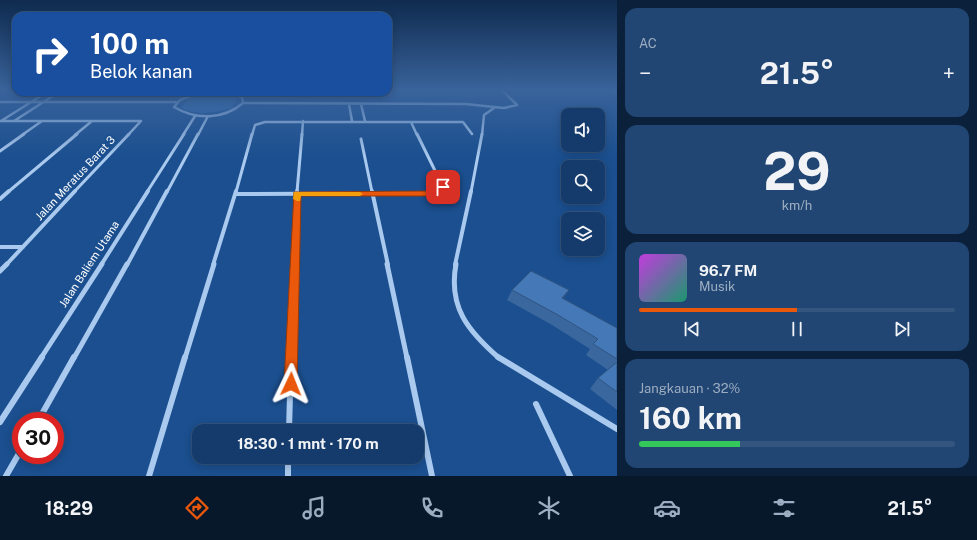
<!DOCTYPE html>
<html lang="id">
<head>
<meta charset="utf-8">
<style>
	body { margin:0; font-family:"Public Sans",sans-serif; background:#214673; color:#f1f3f6; height:100vh; display:flex; flex-direction:column; font-size:15px; white-space:nowrap }
	* { box-sizing:border-box; margin:0 }
	p { font-size:13px; color:#9dadc1 }
	.icon { flex:none; width:22px; height:22px; fill:none; stroke:currentColor; stroke-width:2; stroke-linecap:round; stroke-linejoin:round }
	.map { position:relative; flex:1; overflow:hidden }
	.side { display:flex; flex-direction:column; gap:8px; padding:8px; background:#0b203b; width:360px }
	.side>* { flex:none }
	.guide { position:absolute; left:12px; top:12px; width:380px; height:84px; border-radius:12px; box-shadow:0 2px 10px #0003,0 0 0 1px #33557e; background:#1a4fa0; color:#fff; overflow:hidden }
	.buttons { position:absolute; left:561px; top:108px; display:grid; gap:8px }
	.buttons a { display:grid; place-items:center; width:44px; height:44px; border-radius:8px; background:#143b6b; box-shadow:0 2px 10px #0003,0 0 0 1px #33557e; font-size:20px }
	.speed { position:absolute; left:12px; top:412px; display:flex; gap:8px; font-size:20px; font-weight:700; text-align:center }
	.speed>* { display:grid; place-content:center; width:52px; height:52px; border-radius:50%; background:#143b6b; box-shadow:0 2px 10px #0003,0 0 0 1px #33557e; line-height:1 }
	.speed .limit { border:6px solid #d22; background:#fff; color:#111 }
	.pin { position:absolute; display:grid; place-items:center; width:34px; height:34px; color:#fff; margin:-17px; border-radius:8px; box-shadow:0 2px 6px #0006 }
	.me { position:absolute; width:44px; margin:-22px; rotate:2deg; stroke-linejoin:round; filter:drop-shadow(0 0 3px #0008) }
	.turn { display:flex; align-items:center; gap:14px; height:84px; padding:0 12px; font-size:18px }
	.turn .icon { width:52px; height:52px; stroke-width:2.5 }
	.turn b { display:block; font-size:28px; line-height:34px }
	.big { font-size:30px; font-weight:700; line-height:1.1 }
	.side .card { flex:1; display:flex; flex-direction:column; justify-content:center; gap:6px; min-width:0; padding:0 14px; border-radius:12px; background:#214673 }
	.side .dial { align-items:center; gap:0 }
	.dial b { font-size:52px; line-height:1 }
	.song { display:flex; align-items:center; gap:12px }
	.cover { width:48px; height:48px; border-radius:6px; background:linear-gradient(135deg,hsl(290 70% 55%),hsl(160 70% 35%)) }
	.played { height:4px; border-radius:2px; background:linear-gradient(90deg,#ea580c 50%,#33557e 50%) }
	.keys { display:flex; justify-content:space-around; direction:ltr }
	.heat { display:flex; justify-content:space-between; align-items:center; font-size:22px; direction:ltr }
	.charge { height:6px; border-radius:3px; background:linear-gradient(90deg,#34c759 32%,#33557e 0) }
	.trip { position:absolute; left:192px; top:424px; width:232px; height:40px; border-radius:12px; background:#143b6b; box-shadow:0 2px 10px #0003,0 0 0 1px #33557e; font-weight:700; line-height:40px; text-align:center }
	.tab-bar { display:flex; height:64px; justify-content:space-around; align-items:center; background:#08182b; color:#9dadc1 }
	.tab-bar .icon { width:28px; height:28px }
	.tab-bar .current { color:#ea580c }
	.tab-bar b { font-size:18px; color:#f1f3f6 }
	main { display:flex; flex:1; min-height:0 }
	.map>svg:first-child { display:block }
	.green { fill:#2e69ad }
	.lines { fill:none; stroke-linecap:round; stroke-linejoin:round }
	.minor-far4 { stroke:#a9c9ee; stroke-width:2.5 }
	.minor-far3 { stroke:#a9c9ee; stroke-width:3 }
	.minor-far2 { stroke:#a9c9ee; stroke-width:4 }
	.minor-far1 { stroke:#a9c9ee; stroke-width:5 }
	.minor { stroke:#a9c9ee; stroke-width:6 }
	.wall { fill:#3a679d }
	.shaded-wall { fill:#305480 }
	.building { fill:#4478b7; stroke:#305480 }
	.route { fill:#ea580c; stroke:#983908 }
	.slow { fill:#f59e0b }
	.labels { text-anchor:middle; dominant-baseline:central; stroke-width:4; stroke-linejoin:round; paint-order:stroke }
	.street-label { font-size:11px; fill:#fff; stroke:#1b4f8f }
</style>
</head>
<body>
<main>
<div class="map">
<svg width="617" height="476" viewBox="0 0 617 476">
	<rect width="100%" height="100%" fill="#1b4f8f"/>
	<path class="green" d="M228,93l9,5 -5,10c-18,5 -34,8 -51,0l7,-10 15,-4z"/>
	<g class="lines">
		<path class="minor-far4" d="M612,90l5,1
			M201,92l-21,8 -6,7c22,13 49,13 69,-4l223,1 38,4 13,-3 -15,-15
			M230,92l12,5 1,6
			M0,102h177
			M349,104l3,17
			M361,104l4,17
			M0,121h141
			M1,121l46,-29
			M14,121l45,-29
			M411,122l6,13
			M22,135l20,-14
			M75,135l17,-14
			M128,135l13,-14
			M183,135l12,-19
			M198,135l10,-19
			M252,135l3,-10 10,-3h198l9,12
			M302,135l1,-14
			M482,135l2,-20 10,-7"/>
		<path class="minor-far3" d="M417,134l26,53 -6,5
			M361,139l11,53
			M0,151l24,-17
			M8,192l69,-58
			M74,192l55,-58
			M147,192l37,-58
			M167,192l31,-58
			M236,192l16,-58
			M297,192l5,-58
			M471,192l11,-58"/>
		<path class="minor-far2" d="M372,191l16,74
			M235,194l199,-1 6,-2
			M0,199l9,-8
			M0,247h23
			M6,265l69,-74
			M101,265l47,-74
			M127,265l40,-74
			M213,265l23,-74
			M295,265l2,-74
			M455,265l16,-74"/>
		<path class="minor-far1" d="M387,264l20,94
			M456,264c-8,43 12,67 43,94
			M0,271l7,-7
			M41,358l61,-94
			M74,358l53,-94
			M185,358l29,-94
			M291,358l4,-94"/>
		<path class="minor" d="M407,357l25,119
			M498,357l119,72
			M536,404l34,72
			M38,421l36,-64
			M0,422l42,-65
			M289,431l2,-74
			M288,457v19
			M6,476l15,-26
			M149,476l36,-119"/>
	</g>
	<path class="wall" d="M512,290l52,9 53,29v82l-27,-21 8,-11 10,-8 -22,-15 4,-6 -38,-24 -45,-25z"/>
	<path class="shaded-wall" d="M569,290l-6,10 -1,-2z"/>
	<path class="building" d="M531,271l38,19 -7,8 55,30v31l-24,-15 5,-5 -40,-24 -46,-25z
		M617,362v30l-19,-14z"/>
	<linearGradient id="sky" x2="0" y2="1"><stop stop-color="#0f2b4f"/><stop offset="0.57" stop-color="#39639b"/><stop offset="1" stop-color="#39639b" stop-opacity="0"/></linearGradient>
	<rect width="617" height="157" fill="url(#sky)"/>
	<path class="route" d="M441,185l6,2 -4,6 -9,3h-133l-4,188 -1,4 -5,1 -5,-1 -2,-4 10,-192 139,-1z"/>
	<path class="slow" d="M294,192h66l3,2 -3,2h-59l-1,5h-3l-4,-2z"/>
	<g class="labels">
		<g class="street-label">
			<text transform="translate(75 178) rotate(-47)">Jalan Meratus Barat 3</text>
			<text transform="translate(89 264) rotate(-57)">Jalan Baliem Utama</text>
		</g>
	</g>
</svg>
<div class="buttons">
<a><svg class="icon" aria-label="sound" viewBox="0 0 24 24"><path d="M4 9h4l5-4v14l-5-4H4zM17 9q2 3 0 6"/></svg></a>
<a><svg class="icon" aria-label="search" viewBox="0 0 24 24"><circle cx="10" cy="10" r="6"/><path d="M15 15l6 6"/></svg></a>
<a><svg class="icon" aria-label="layers" viewBox="0 0 24 24"><path d="M12 4l9 5-9 5-9-5zM3 14l9 5 9-5"/></svg></a>
</div>
<div class="speed"><div class="limit">30</div></div>
<div class="pin" style="left:443px;top:187px;background:#d93025"><svg class="icon" aria-label="arrive" viewBox="0 0 24 24"><path d="M6 21V4h12l-3 4 3 4H6"/></svg></div>
<svg class="me" style="left:291px;top:384px" viewBox="-20 -20 40 40"><path d="M0-17L14 15 0 8-14 15z" fill="#ea580c" stroke="#fff" stroke-width="4"/></svg>
<div class="trip">18:30 · 1 mnt · 170 m</div>
<div class="guide">
<div class="turn"><svg class="icon" aria-label="right" viewBox="0 0 24 24"><path d="M7 20v-9h11M14 6l5 5-5 5"/></svg><div><b>100 m</b>Belok kanan</div></div>
</div>
</div>
<section class="side">
<div class="card"><p>AC</p>
<div class="heat"><a>−</a><b class="big">21.5°</b><a>+</a></div>
</div>
<div class="card dial"><b>29</b><p>km/h</p></div>
<div class="card">
<div class="song"><i class="cover"></i><div><b>96.7 FM</b><p>Musik</p></div></div>
<div class="played"></div>
<div class="keys"><svg class="icon" aria-label="previous" viewBox="0 0 24 24"><path d="M18 5L8 12l10 7zM5 5v14"/></svg><svg class="icon" aria-label="pause" viewBox="0 0 24 24"><path d="M8 5v14M16 5v14"/></svg><svg class="icon" aria-label="next" viewBox="0 0 24 24"><path d="M6 5l10 7-10 7zM19 5v14"/></svg></div>
</div>
<div class="card"><p>Jangkauan · 32%</p><b class="big">160 km</b><div class="charge"></div></div>
</section>
</main>
<nav class="tab-bar">
<b>18:29</b>
<svg class="icon current" aria-label="directions" viewBox="0 0 24 24"><path d="M12 3l9 9-9 9-9-9zM9 14v-3h6M13 9l2 2-2 2"/></svg>
<svg class="icon" aria-label="music" viewBox="0 0 24 24"><path d="M9 18V5l10-2v13"/><circle cx="6" cy="18" r="3"/><circle cx="16" cy="16" r="3"/></svg>
<svg class="icon" aria-label="phone" viewBox="0 0 24 24"><path d="M5 4h4l2 5-3 2q2 4 5 5l2-3 5 2v4C11 20 4 13 5 4z"/></svg>
<svg class="icon" aria-label="climate" viewBox="0 0 24 24"><path d="M12 3v18M4 7l16 10M4 17L20 7"/></svg>
<svg class="icon" aria-label="car" viewBox="0 0 24 24"><path d="M5 17H2v-5l4-1 3-4h7l3 4 3 1v5h-3M9 17h6M6 11h13"/><circle cx="7" cy="17" r="2"/><circle cx="17" cy="17" r="2"/></svg>
<svg class="icon" aria-label="filters" viewBox="0 0 24 24"><path d="M4 7h16M4 17h16"/><circle cx="9" cy="7" r="2"/><circle cx="15" cy="17" r="2"/></svg>
<b>21.5°</b>
</nav>
</body>
</html>
